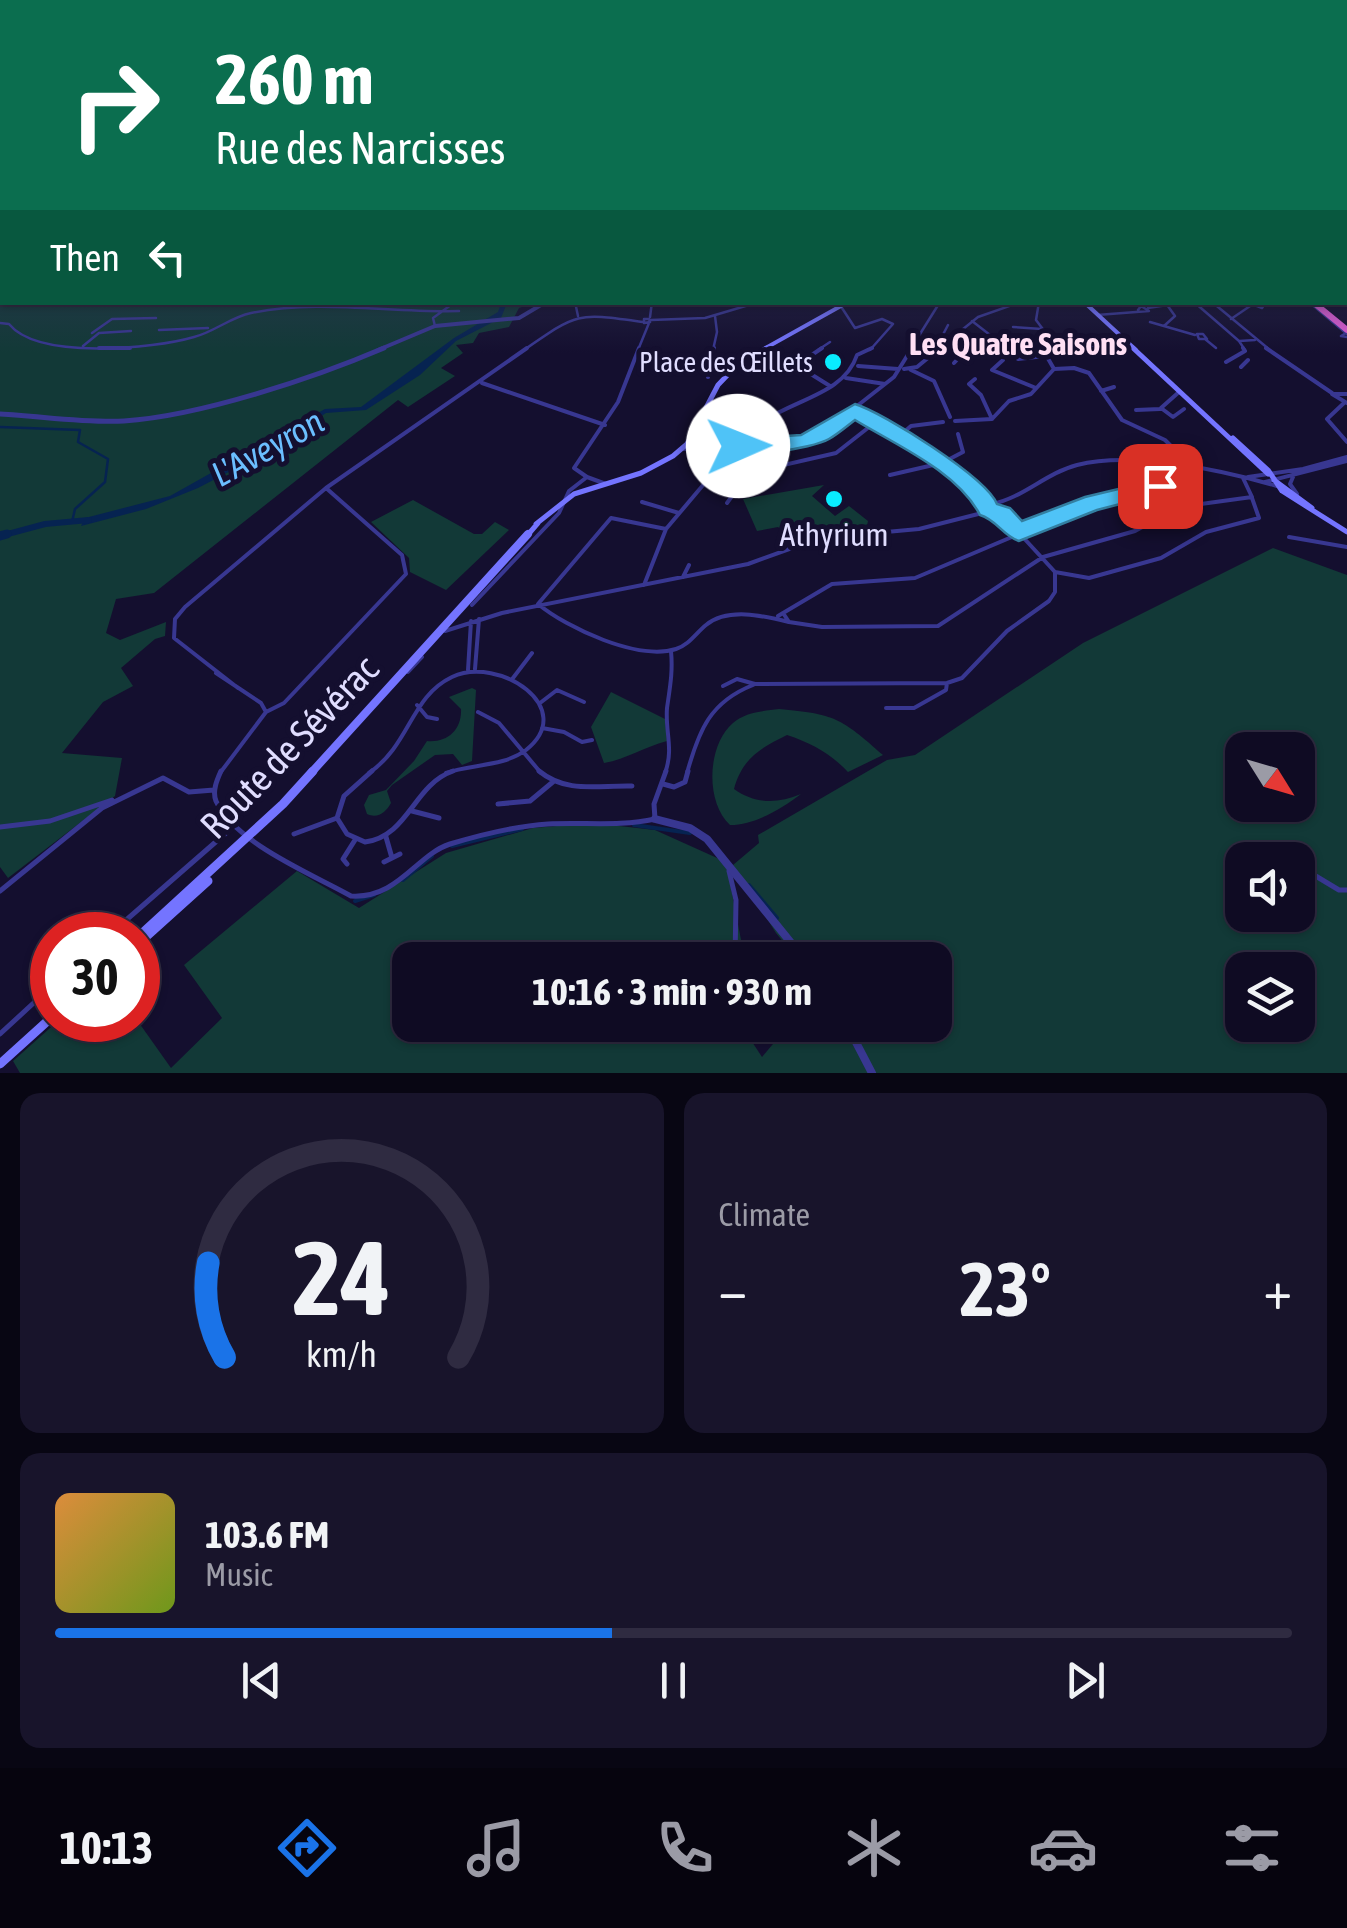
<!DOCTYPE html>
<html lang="en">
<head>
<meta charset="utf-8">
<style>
	body { margin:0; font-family:"Asap Condensed",sans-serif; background:#18142b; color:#f1f3f6; height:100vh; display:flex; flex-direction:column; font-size:38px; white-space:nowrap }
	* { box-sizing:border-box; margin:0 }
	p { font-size:32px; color:#9b9ba6 }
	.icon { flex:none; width:55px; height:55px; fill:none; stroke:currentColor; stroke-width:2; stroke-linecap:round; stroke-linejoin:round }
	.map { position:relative; height:1073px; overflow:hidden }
	.sheet { display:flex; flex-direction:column; gap:20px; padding:20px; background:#080613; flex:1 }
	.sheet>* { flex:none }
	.top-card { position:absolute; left:0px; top:0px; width:1348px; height:305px; box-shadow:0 2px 8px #0004,0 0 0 2px #2f2b41; background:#0b6e4f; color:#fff; overflow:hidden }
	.needle { width:65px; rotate:127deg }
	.tools { position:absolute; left:1225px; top:732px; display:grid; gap:20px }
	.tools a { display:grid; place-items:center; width:90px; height:90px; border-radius:20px; background:#0f0b23; box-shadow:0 2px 8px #0004,0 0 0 2px #2f2b41; font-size:50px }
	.speed { position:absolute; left:30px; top:912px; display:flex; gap:20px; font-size:50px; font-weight:700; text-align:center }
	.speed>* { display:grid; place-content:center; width:130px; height:130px; border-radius:50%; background:#0f0b23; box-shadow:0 2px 8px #0004,0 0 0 2px #2f2b41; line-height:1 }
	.speed .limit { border:15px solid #d22; background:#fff; color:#111 }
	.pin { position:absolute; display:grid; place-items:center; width:85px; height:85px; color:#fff; margin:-42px; border-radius:20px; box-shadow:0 5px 15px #0006 }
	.me { position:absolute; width:110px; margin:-55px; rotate:89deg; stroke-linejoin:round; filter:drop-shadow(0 0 8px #0008) }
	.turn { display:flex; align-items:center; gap:35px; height:210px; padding:0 50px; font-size:45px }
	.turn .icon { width:130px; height:130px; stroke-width:2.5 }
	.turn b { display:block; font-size:70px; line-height:85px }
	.then { display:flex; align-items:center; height:95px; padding:0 50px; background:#0003; gap:20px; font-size:38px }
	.big { font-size:75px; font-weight:700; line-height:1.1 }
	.sheet .card { flex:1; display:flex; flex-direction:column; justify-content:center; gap:15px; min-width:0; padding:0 35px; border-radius:20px; background:#18142b }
	.sheet .dial { align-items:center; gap:0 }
	.dial svg { height:260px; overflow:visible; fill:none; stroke:#2f2b41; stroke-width:7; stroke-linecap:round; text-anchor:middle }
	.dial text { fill:#f1f3f6; stroke:none }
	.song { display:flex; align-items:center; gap:30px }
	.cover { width:120px; height:120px; border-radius:15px; background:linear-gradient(135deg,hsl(30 70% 55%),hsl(80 70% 35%)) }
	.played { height:10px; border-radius:5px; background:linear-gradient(90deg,#1a73e8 45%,#2f2b41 45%) }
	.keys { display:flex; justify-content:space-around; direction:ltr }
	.heat { display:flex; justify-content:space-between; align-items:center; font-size:55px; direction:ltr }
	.sheet .tiles { flex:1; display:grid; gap:20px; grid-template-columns:1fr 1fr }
	.card:last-child { grid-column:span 2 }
	.trip { position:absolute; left:392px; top:942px; width:560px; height:100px; border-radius:20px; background:#0f0b23; box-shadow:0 2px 8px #0004,0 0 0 2px #2f2b41; font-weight:700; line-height:100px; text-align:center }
	.tabs { display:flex; height:160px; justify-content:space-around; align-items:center; background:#06040e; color:#9b9ba6 }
	.tabs .icon { width:70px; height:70px }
	.tabs .selected { color:#1a73e8 }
	.tabs b { font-size:45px; color:#f1f3f6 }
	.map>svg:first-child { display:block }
	.green { fill:#123937; fill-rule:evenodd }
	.water { fill:#062351 }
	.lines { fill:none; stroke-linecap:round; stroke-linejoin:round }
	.stream-far1 { stroke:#062351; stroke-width:2.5 }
	.stream { stroke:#062351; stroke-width:4 }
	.river-far1 { stroke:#062351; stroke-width:6 }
	.river { stroke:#062351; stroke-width:9 }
	.minor-far2 { stroke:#383791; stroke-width:2.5 }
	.minor-far1 { stroke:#383791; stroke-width:4 }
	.minor { stroke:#383791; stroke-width:5 }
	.tertiary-far2 { stroke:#383791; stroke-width:4 }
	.tertiary-far1 { stroke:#383791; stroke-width:5 }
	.tertiary { stroke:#383791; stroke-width:8 }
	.secondary-far3 { stroke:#7474ff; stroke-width:4 }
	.secondary-far2 { stroke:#7474ff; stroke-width:5 }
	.secondary-far1 { stroke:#7474ff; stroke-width:8 }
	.secondary { stroke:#7474ff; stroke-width:9 }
	.trunk { stroke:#e05ed6; stroke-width:6 }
	.route { fill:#4fc3f7; stroke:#337fa1; stroke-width:2.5 }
	.poi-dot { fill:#09ecff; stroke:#140f2f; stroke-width:4 }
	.labels { text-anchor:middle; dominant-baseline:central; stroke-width:10; stroke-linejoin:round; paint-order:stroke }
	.far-poi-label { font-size:28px; fill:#e0ddff; stroke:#140f2f; text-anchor:end }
	.far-quarter-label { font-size:32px; font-weight:bold; fill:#ffdff4; stroke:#140f2f }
	.poi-label { font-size:32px; fill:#e0ddff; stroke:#140f2f }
	.water-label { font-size:35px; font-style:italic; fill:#6bbeff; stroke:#140f2f }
	.near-street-label { font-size:38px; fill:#e0ddff; stroke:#140f2f }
</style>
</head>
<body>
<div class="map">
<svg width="1347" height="1073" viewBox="0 0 1347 1073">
	<rect width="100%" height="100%" fill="#140f2f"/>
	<path class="green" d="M0,203l2,99 532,1 -15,5 -10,19 -30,6 -6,10 -17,2 7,8 -22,15 14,8 -47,31 -10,-7 -244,193 -38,6 -10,34 14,7 46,-18 -1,14 -10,3 -34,29 12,18 -30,16 -41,51 60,5 -7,38 -107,82 -8,-11z
		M824,485l-12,11 23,20 14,-10 19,15 -2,9c-22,2 -74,12 -88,-3l-21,4 -14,-32z
		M413,500l61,34h8l13,-12 14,8 -63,60 -36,-18 -1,-14 -38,-36z
		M1273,548l74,27v498h-1327l-7,-12 46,-41h42l11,19 25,-19 34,48 51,-50 -38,-53 113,-94 62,37 87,-55 87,-25 60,-5 62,7 71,32 16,83 -2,15h-330v65h331l21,32 27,-32h146v-65h-137l-22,-27 -43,-68 26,-22 -1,-8 129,-75 28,-5 168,-112zM1242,750h56v55h-56zM1242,860h56v55h-56zM1242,970h56v55h-56z
		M472,688l4,2 -4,71 -10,4 -9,-11 -18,1 -43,30 -5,6 4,12c-5,9 -13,16 -24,11l-3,-9 5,-10 17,-5 28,-29 13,-20c20,2 35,-11 34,-32l-12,-12z
		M611,692l54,27 2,22c-23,6 -40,18 -63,22l-13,-36z
		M779,709c56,5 62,9 104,46l-35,17c-18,-19 -37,-29 -61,-37 -27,13 -45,24 -53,54 21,15 43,15 67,5 -20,15 -46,31 -71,31 -25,-23 -23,-80 3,-102 12,-11 31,-12 46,-14z"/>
	<path class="water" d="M501,303h6l-6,15 -45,23 -36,34 -54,35 -40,3 -53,36 -75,39 -52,21 -65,17 4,-8 85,-22 155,-87 36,-2 93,-69 44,-26z"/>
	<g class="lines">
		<path class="stream-far1" d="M0,427l80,3 -2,12 30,17 -3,23 -30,27 -3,13"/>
		<path class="stream" d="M634,825l56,8
			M452,846l70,-17
			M403,880l29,-24
			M749,885l28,33
			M355,901l19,-6"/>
		<path class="river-far1" d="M0,536l45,-12 44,-4"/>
		<path class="river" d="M0,536l7,-2"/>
		<path class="minor-far2" d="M575,302l3,14
			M947,302h39
			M1039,302l-3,18 12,16 -6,14
			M1194,302l45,39 16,-1
			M1212,302l58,48
			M1247,302l15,6 4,-6
			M1309,302l38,32
			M235,304l7,-2
			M842,308l13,20 27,-9 11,5 -23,26
			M1148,308l39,-6
			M1097,315l52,-4 -8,-5 -3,4
			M650,317l2,-15
			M644,319h5l1,3 -6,1z
			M1231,319l25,-17
			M651,320l54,-2 54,-16
			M972,321l31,24
			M1150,322l45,13
			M0,323l9,1c29,36 144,25 185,13 20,-5 37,-20 57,-24 68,-14 139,0 208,-2
			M435,326l-2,-8 22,-16
			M1164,326l11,-10 -10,-14
			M1013,327l29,2
			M159,330l49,-2
			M92,333l20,-14 44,-1
			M1346,333l-5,3 6,1
			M1197,334h6l4,5h-8z
			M951,336l18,11 -3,3
			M1048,339l27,10 20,-2
			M1205,339l11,9
			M1239,341l6,9
			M83,346l16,-13 32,-2
			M768,347l5,3
			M969,347l7,3
			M936,348l12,-23
			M524,350c55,-38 52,-37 119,-28
			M638,350l11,-27
			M713,350l4,-18 -2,-16
			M818,350l12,-8
			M910,350l30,-48
			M937,350l41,-33 43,-15"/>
		<path class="minor-far1" d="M99,348h31
			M769,348l61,38
			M971,348l12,6
			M1042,348l12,21
			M1072,348h14
			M1266,348l66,45
			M1018,359l27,-3
			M1003,360l-11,10 44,18
			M1226,362l19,-11 -2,-3
			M954,363l14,-15
			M797,365l25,-17
			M858,366l40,3
			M1241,367l7,-7
			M904,369l13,-2 23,-19
			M911,370l23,11 16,36
			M708,377l6,-29
			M846,378l39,6
			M975,379l-6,5 12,11 11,24
			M482,383l123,42
			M1101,391l13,-4
			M1179,392l-18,16 12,9 11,-8
			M1347,394h-15l15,9
			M1344,403l-17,16 20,23
			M852,410l90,53 49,41
			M1136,410l24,-1
			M955,421l37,-2 17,-18 22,-7 23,-25 20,-1 15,5 33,47 43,20 31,31
			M897,438l14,-12 32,-4
			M739,446c28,-47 102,-42 118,-91l15,-7
			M682,449l105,-4 33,-10 74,-58 18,-29
			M725,458l24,15 87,-20 37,-29
			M1153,466l7,20 19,21
			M890,475l52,-12 21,-11 -5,-18
			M587,477l19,7
			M1248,477l55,-8 44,-12
			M1293,477l-3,7 7,10
			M1265,482l82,-21
			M642,502l37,11
			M727,503l22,-30
			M989,504l6,2 2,4 -9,-1z
			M992,504c31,-6 54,-31 85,-39 56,-14 145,5 200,21
			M997,509l58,63
			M666,529l-55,-11 -73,86c29,24 100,57 138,45 13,-4 20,-16 30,-24 22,-18 58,-9 83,-3l-6,-9
			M1289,537l58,10
			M1055,572l34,6 72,-20 45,-26 53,-14 -7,-20
			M683,577l6,-12
			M644,585l22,-56 70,-83
			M472,605l87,-92 10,-22 18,-14 -13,-9 44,-66 21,-54
			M778,616l54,-32 83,-6 177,-75 68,-17
			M789,622l33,5 116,-1 105,-69 92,-26 44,-24 73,-10 -9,-19
			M445,631l57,-18 246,-49 72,-26 99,-9 71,-18
			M475,669l4,-50
			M468,670l3,-49
			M408,672l14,-15
			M216,673l45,30 5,9
			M513,678l19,-25
			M723,686l14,-7 18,5 192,-1 15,-5 45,-47 42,-30 6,-9v-20
			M238,688l-64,-50 1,-19 10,-12 141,-119 201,-140
			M540,703l17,-13 27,12
			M417,705l10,12 10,2
			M886,708h28l32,-18 1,-7
			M266,712l18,-9 122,-129 -4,-19 -76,-67
			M478,712l21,11 42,50
			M542,728l22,4 18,10 10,-2
			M220,773l46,-61
			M369,773c42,-29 41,-76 83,-96 47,-22 127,31 74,73 -23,17 -55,14 -80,23
			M665,773c9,-24 0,-41 2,-65 3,-21 6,-36 4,-57
			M687,773c12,-43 23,-71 66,-88"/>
		<path class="minor" d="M221,771c-4,9 -9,20 -5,30 19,42 96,73 135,95 47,3 65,-41 99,-52 30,-9 66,-18 98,-20 36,-2 72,3 107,-5l-1,-15 12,-33
			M372,771l-28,25 -7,22 10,16 18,8c44,-6 48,-57 88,-71
			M539,771c28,23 59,14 93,15
			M663,784l11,3 11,-5 3,-11
			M498,804l32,-3 24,-20
			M412,811l27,7
			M0,827l50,-6 62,-21
			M294,834l43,-16
			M386,837l6,21
			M384,862l16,-8
			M347,864l-4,-5 12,-19
			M729,871l7,29 -1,60
			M1314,875l25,15h8
			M0,891l102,-83 61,-30 26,14 25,-2
			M109,935l125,-109
			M0,1034l52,-48"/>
		<path class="tertiary-far2" d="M378,350l57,-24 84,-8 27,-16"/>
		<path class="tertiary-far1" d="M0,414c41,2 83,9 124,7 76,-5 190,-43 260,-73"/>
		<path class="tertiary" d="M655,819l35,9 17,11 98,121
			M847,1025l25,48"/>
		<path class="secondary-far3" d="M1084,302l52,48
			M762,350l86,-48"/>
		<path class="secondary-far2" d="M1133,348l135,126
			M1233,438l35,32 14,21 65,41
			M1274,480l38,28
			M536,524l38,-30 67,-21 32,-17 14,-12 31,-59 20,-21 29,-16
			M526,537l12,-14"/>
		<path class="secondary-far1" d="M311,773l217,-239"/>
		<path class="secondary" d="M138,937l145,-133 30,-33
			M138,944l70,-63
			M0,1064l52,-47"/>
		<path class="trunk" d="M1313,302l34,28"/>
	</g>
	<linearGradient id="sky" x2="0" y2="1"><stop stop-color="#0b081a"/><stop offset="0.58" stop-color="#343758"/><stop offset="1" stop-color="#343758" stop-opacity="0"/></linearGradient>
	<rect width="1347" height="353" fill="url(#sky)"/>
	<path class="route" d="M855,404c29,9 131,73 142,100l13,4 12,13 63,-24 75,-18 10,7 -3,6 -70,18 -78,31c-16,-5 -22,-21 -39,-26 -23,-44 -84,-70 -125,-95 -8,6 -17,14 -26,19 -18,10 -88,21 -101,7l10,-7 63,-4z"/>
	<g class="poi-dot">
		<circle cx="833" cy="362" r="10"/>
		<circle cx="834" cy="499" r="10"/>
	</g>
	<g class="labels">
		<g class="far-poi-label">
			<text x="813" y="362">Place des Œillets</text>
		</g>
		<g class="far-quarter-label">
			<text x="1018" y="343">Les Quatre Saisons</text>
		</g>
		<g class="poi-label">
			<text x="834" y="534">Athyrium</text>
		</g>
		<g class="water-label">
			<text transform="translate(267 447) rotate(-29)">L'Aveyron</text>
		</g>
		<g class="near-street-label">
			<text transform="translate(289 747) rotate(-46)">Route de Sévérac</text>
		</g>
	</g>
</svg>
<div class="tools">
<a><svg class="needle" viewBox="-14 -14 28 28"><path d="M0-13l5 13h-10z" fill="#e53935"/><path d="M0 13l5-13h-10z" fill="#9b9ba6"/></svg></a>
<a><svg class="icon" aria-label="sound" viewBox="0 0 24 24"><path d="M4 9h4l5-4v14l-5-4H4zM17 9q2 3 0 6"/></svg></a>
<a><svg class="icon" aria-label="layers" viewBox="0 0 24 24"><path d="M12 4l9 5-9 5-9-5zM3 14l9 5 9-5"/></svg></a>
</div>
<div class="speed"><div class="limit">30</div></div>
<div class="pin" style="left:1160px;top:486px;background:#d93025"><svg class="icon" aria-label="arrive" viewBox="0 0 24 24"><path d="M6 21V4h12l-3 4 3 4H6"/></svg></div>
<svg class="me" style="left:738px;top:446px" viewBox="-20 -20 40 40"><circle r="19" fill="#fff"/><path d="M0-13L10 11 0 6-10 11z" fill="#4fc3f7"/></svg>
<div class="trip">10:16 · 3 min · 930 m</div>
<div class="top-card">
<div class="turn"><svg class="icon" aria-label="right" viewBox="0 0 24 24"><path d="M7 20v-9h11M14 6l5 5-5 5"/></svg><div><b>260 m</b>Rue des Narcisses</div></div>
<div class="then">Then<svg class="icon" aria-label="left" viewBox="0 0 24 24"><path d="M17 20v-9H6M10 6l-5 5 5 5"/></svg></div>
</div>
</div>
<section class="sheet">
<div class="tiles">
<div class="card dial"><svg viewBox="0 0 100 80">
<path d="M14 69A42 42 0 1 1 86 69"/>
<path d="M14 69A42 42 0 0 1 9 40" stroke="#1a73e8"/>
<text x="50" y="56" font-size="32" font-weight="700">24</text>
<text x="50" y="72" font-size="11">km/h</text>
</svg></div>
<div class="card"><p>Climate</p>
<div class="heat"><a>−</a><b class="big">23°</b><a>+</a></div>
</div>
<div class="card">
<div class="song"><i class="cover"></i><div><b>103.6 FM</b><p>Music</p></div></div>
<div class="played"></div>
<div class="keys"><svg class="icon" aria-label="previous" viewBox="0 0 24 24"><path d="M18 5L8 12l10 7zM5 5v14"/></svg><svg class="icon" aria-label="pause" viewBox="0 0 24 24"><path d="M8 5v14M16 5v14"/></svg><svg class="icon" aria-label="next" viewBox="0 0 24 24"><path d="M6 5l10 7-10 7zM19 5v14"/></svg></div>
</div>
</div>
</section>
<nav class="tabs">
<b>10:13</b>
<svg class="icon selected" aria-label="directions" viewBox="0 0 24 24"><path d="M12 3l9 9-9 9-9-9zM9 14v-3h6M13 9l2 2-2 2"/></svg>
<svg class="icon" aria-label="music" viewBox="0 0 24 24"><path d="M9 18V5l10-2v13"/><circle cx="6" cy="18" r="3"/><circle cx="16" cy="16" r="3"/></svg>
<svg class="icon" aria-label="phone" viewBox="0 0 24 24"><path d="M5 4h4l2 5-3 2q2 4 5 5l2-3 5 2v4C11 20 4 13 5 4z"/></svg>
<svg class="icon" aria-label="climate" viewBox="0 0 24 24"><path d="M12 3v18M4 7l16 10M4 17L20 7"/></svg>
<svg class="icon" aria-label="car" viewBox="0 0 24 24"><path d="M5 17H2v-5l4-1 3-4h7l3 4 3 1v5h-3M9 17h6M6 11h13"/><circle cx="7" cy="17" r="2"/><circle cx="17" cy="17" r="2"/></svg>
<svg class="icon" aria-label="filters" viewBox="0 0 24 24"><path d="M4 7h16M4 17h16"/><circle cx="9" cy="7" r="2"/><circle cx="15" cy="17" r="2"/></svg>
</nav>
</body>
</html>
